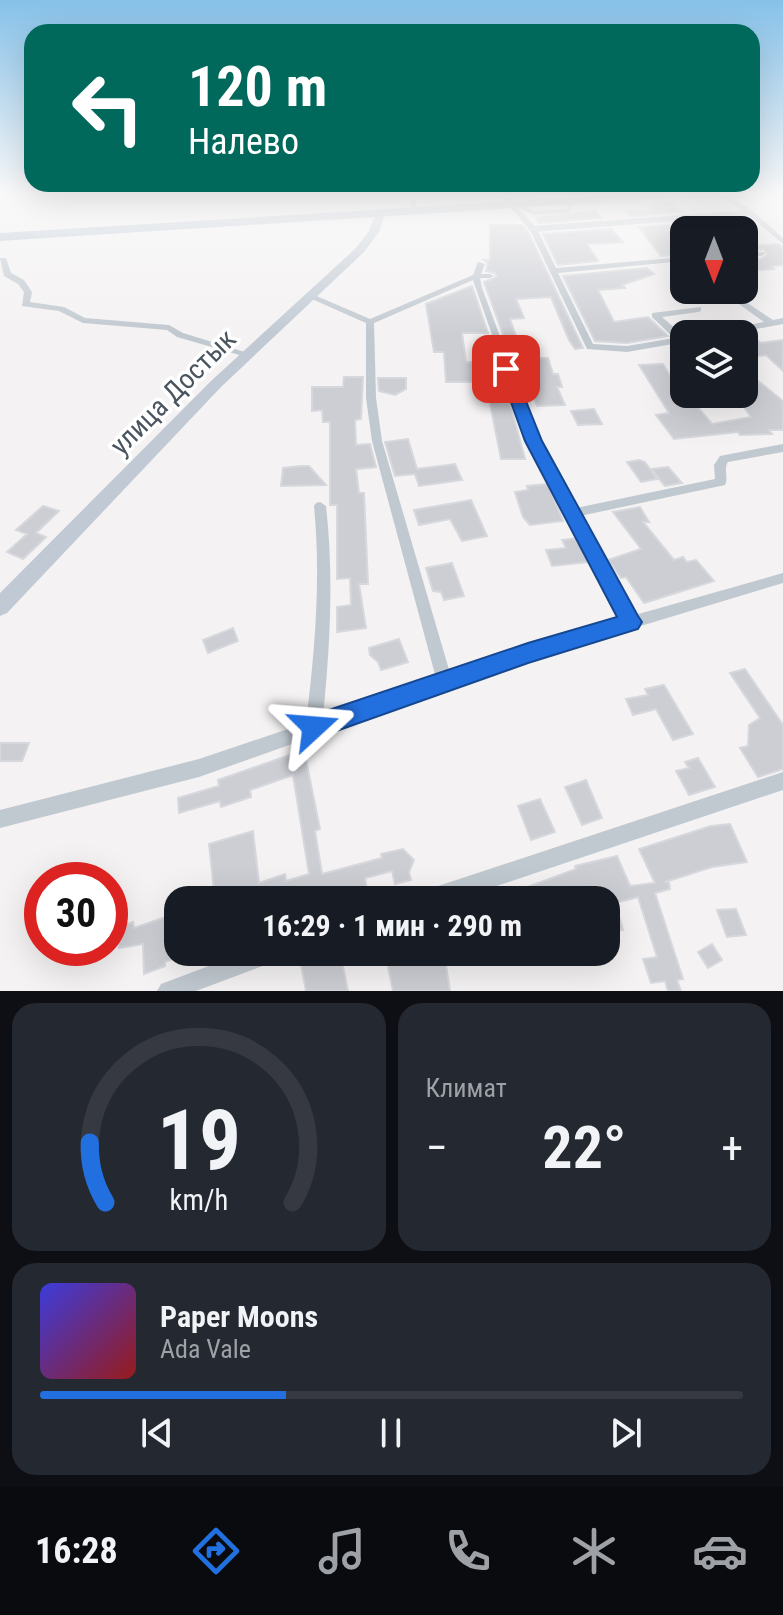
<!DOCTYPE html>
<html lang="ru">
<head>
<meta charset="utf-8">
<style>
	body { margin:0; font-family:"Roboto Condensed",sans-serif; background:#242831; color:#f1f3f6; height:100vh; display:flex; flex-direction:column; font-size:30px; white-space:nowrap }
	* { box-sizing:border-box; margin:0 }
	p { font-size:26px; color:#9ea1a6 }
	.icon { flex:none; width:44px; height:44px; fill:none; stroke:currentColor; stroke-width:2; stroke-linecap:round; stroke-linejoin:round }
	.map { position:relative; height:991px; overflow:hidden }
	.panel { display:flex; flex-direction:column; gap:12px; padding:12px; background:#0d0f14; flex:1 }
	.panel>* { flex:none }
	.banner { position:absolute; left:24px; top:24px; width:736px; height:168px; border-radius:24px; box-shadow:0 8px 32px #0002; background:#00695c; color:#fff; overflow:hidden }
	.needle { width:52px; rotate:180deg }
	.tools { position:absolute; left:670px; top:216px; display:grid; gap:16px }
	.tools a { display:grid; place-items:center; width:88px; height:88px; border-radius:16px; background:#171b24; box-shadow:0 8px 32px #0002; font-size:40px }
	.speed { position:absolute; left:24px; top:862px; display:flex; gap:16px; font-size:40px; font-weight:700; text-align:center }
	.speed>* { display:grid; place-content:center; width:104px; height:104px; border-radius:50%; background:#171b24; box-shadow:0 8px 32px #0002; line-height:1 }
	.speed .limit { border:12px solid #d22; background:#fff; color:#111 }
	.pin { position:absolute; display:grid; place-items:center; width:68px; height:68px; color:#fff; margin:-34px; border-radius:16px; box-shadow:0 4px 12px #0006 }
	.me { position:absolute; width:88px; margin:-44px; rotate:71deg; stroke-linejoin:round; filter:drop-shadow(0 0 6px #0008) }
	.turn { display:flex; align-items:center; gap:28px; height:168px; padding:0 32px; font-size:36px }
	.turn .icon { width:104px; height:104px; stroke-width:2.5 }
	.turn b { display:block; font-size:56px; line-height:68px }
	.big { font-size:60px; font-weight:700; line-height:1.1 }
	.panel .card { flex:1; display:flex; flex-direction:column; justify-content:center; gap:12px; min-width:0; padding:0 28px; border-radius:24px; background:#242831 }
	.panel .dial { align-items:center; gap:0 }
	.dial svg { height:208px; overflow:visible; fill:none; stroke:#363941; stroke-width:7; stroke-linecap:round; text-anchor:middle }
	.dial text { fill:#f1f3f6; stroke:none }
	.song { display:flex; align-items:center; gap:24px }
	.cover { width:96px; height:96px; border-radius:12px; background:linear-gradient(135deg,hsl(240 70% 55%),hsl(0 70% 35%)) }
	.played { height:8px; border-radius:4px; background:linear-gradient(90deg,#226fdf 35%,#363941 35%) }
	.keys { display:flex; justify-content:space-around; direction:ltr }
	.heat { display:flex; justify-content:space-between; align-items:center; font-size:44px; direction:ltr }
	.panel .tiles { flex:1; display:grid; gap:12px; grid-template-columns:1fr 1fr }
	.card:last-child { grid-column:span 2 }
	.trip { position:absolute; left:164px; top:886px; width:456px; height:80px; border-radius:24px; background:#171b24; box-shadow:0 8px 32px #0002; font-weight:700; line-height:80px; text-align:center }
	.tabs { display:flex; height:128px; justify-content:space-around; align-items:center; background:#090b0e; color:#9ea1a6 }
	.tabs .icon { width:56px; height:56px }
	.tabs .current { color:#226fdf }
	.tabs b { font-size:36px; color:#f1f3f6 }
	.map>svg:first-child { display:block }
	.building { fill:#ccced4; stroke:#d6d8dd; stroke-width:2 }
	.lines { fill:none; stroke-linecap:round; stroke-linejoin:round }
	.lane { stroke:#c1c9d0; stroke-width:4 }
	.street { fill:#c1c9d0; fill-rule:evenodd }
	.secondary { fill:#c1cad4; fill-rule:evenodd }
	.primary { fill:#b3c1cf; fill-rule:evenodd }
	.route { fill:#226fdf; stroke:#164891; stroke-width:2 }
	.labels { text-anchor:middle; dominant-baseline:central; stroke-width:7; stroke-linejoin:round; paint-order:stroke }
	.street-label { font-size:28px; fill:#4a555f; stroke:#fff }
</style>
</head>
<body>
<div class="map">
<svg width="783" height="991" viewBox="0 0 783 991">
	<rect width="100%" height="100%" fill="#f4f2f2"/>
	<path class="building" d="M670,201l12,11 -51,4 -4,-5h25l-5,-6h8l-3,-3z
		M595,211l6,7 -62,5 -3,-5z
		M691,223l6,7h-13v24l-23,2 -22,-29z
		M490,225h32l6,7 55,116 -8,1 -6,-9 -18,-43 -35,2 8,19 -14,1 8,23h14l6,16h10l5,16h5l4,13h-5l8,18 -28,1 -7,-18h-7l-3,-7 -36,-99 13,-5 -2,-4 -9,-2 2,-8 -4,-3h6z
		M611,229l12,13 -36,2 11,17 -40,4 -15,-31z
		M744,237l11,9 23,-2 5,3v18l-12,1 3,3 -30,2v-11l17,-1 7,-4 -4,-6 -20,1z
		M647,268l7,6 -32,11 3,3 -27,2 16,32 34,-5 20,19 -41,7 -32,-2 -32,-65z
		M472,286l16,47h-26l4,29h32l7,19h-9l5,22h9l15,56h-24l-12,-61h-12l-3,-16h-28l-2,-30h-10l-8,-48z
		M749,333l12,10 22,-3v31l-17,-16 -22,3v-24z
		M663,364l11,18h10v17h7l21,25 39,-7 -17,-23h10v-14h13l26,21v29h-14l3,4 -32,1 -2,-3 -64,7 -18,-24 13,-2 -30,-48z
		M344,377h19l-2,42 -6,1 1,25 14,-1 6,23 -20,2 3,24h5l4,91h-9l7,44 -29,4v-25l14,-2 -1,-27 -13,1v-74h-7v-83h-7l-1,-12 -10,1v-24h31z
		M378,378h28v11l-11,6 -16,-4z
		M594,409l8,15 -24,1 -7,-14z
		M408,439l9,30 38,-5 7,16 -43,6 -4,-12 -20,2 -10,-34z
		M639,460l6,2 12,17 -16,3 -14,-20z
		M301,466h8l17,19 -45,1 2,-18z
		M668,467l14,16 -17,3 -14,-17z
		M548,484l15,37 -33,4 -7,-8 -8,-25 13,-2 -1,-4z
		M471,500l16,36 -25,5 -12,-22 -31,6 -5,-15z
		M43,506l16,5 -23,22 10,4 -23,22 -16,-7 20,-18 -11,-4z
		M640,507l9,15h-6l31,38 9,-3 4,5 9,-2 18,21 -70,22 -18,-26 -5,1 -13,-18 33,-11 -28,-37z
		M577,538l12,24 -37,4 -6,-16 20,-2 -4,-8z
		M452,563l12,33 -20,4 -3,-8 -8,-1 -7,-23z
		M233,628l5,13 -30,12 -5,-13z
		M399,639l9,23 -27,8 -3,-8 -8,-7 -1,-7z
		M745,669l38,56v44l-25,8 -18,-29 8,-2 1,-21 11,-7 -30,-45z
		M664,685l29,49 -20,6 -17,-31 -23,6 -7,-16 22,-4 -3,-6z
		M0,743h29l-7,18h-22z
		M304,750l16,79 -5,2 7,43 60,-16 -1,-4 22,-5 11,11 -5,12 2,8 -16,4 -3,-13 -27,7 2,12 -37,10h-115l-6,-56 44,-13 6,52 26,-9 1,7 23,-7 -16,-99 -43,15 1,7 -30,10 -1,-6 -41,12 -1,-15 41,-12 -1,-6z
		M698,758l17,29 -26,8 -13,-24 13,-3 -4,-6z
		M586,780l16,38 -20,7 -17,-38z
		M540,799l15,33 -24,8 -13,-34z
		M730,824l17,38 -35,5 -47,15h4l1,7 -15,4 28,86 -6,1 4,11h-13l-3,-10 -14,2 -8,-24 14,-2 -19,-60 -23,6 8,27 -17,2v-32h-113l83,-31 -1,-3 42,-10 13,30 25,-3 -16,-34 72,-23z
		M736,909l10,26 -19,2 -10,-27z
		M175,914v11l3,-1v33l-13,5v4l-21,8 -1,-30 -24,4 -1,-21 15,-5 1,6z
		M712,944l10,16 -14,8 -10,-16z
		M318,952h22l8,39h-42l-6,-32z
		M385,952h59l6,39h-57z"/>
	<g class="lines">
		<path class="lane" d="M518,205l16,8 34,-2 4,-10"/>
		<path class="street" d="M409,195h6l2,18 -5,-1z
			M500,195h7l30,34 19,39 128,-11v4l-126,12 35,71 34,2 47,-8 -22,-21v-4l49,-6v4l-3,1 -36,5 22,19v6l-57,10 -40,-3 -57,-119z
			M718,195c21,0 49,29 65,43v6l-35,-30z
			M764,252l1,2 -4,2 -17,1v-4z
			M0,258h6l5,15 13,7 8,12 -2,10 34,5 21,11 84,7 14,8 68,21 -2,2h-6l-66,-19 -10,-7 -84,-7 -24,-12 -37,-5 2,-14 -6,-8 -14,-8z
			M478,262l7,2 -4,10h9l4,2 -4,2h-10l2,10 57,153 37,67 139,-29 -1,-14 6,-9 63,-12v8l-55,10c-5,7 1,16 -3,23l-145,31 55,99 148,-42v10l-255,77 -329,117 -199,51v-18l199,-51 107,-36c9,-73 15,-144 8,-217l2,-3 4,-1 6,4c8,71 4,140 -3,211l113,-39 -64,-237 -6,-43v-75l-61,-27 7,-2 58,25 103,-44zM473,280l56,161 93,178 -94,27 -78,27 -68,-232 -6,-43 -2,-75z
			M719,290h9l45,30 10,-2v6l-54,10h-19l5,-3 49,-9z
			M783,772v18l-328,110h-39l3,-7 7,-3z
			M246,952h38l-3,7 -85,32h-39l4,-7z"/>
		<path class="secondary" d="M750,210l4,1v4l-221,17 -5,-3 5,-3z
			M376,212l9,2 -6,18 -15,20 -143,135 -214,226 -7,3v-23l211,-212 145,-133 13,-17z"/>
		<path class="primary" d="M613,195h61l-5,3 -669,43v-8z"/>
	</g>
	<linearGradient id="sky" x2="0" y2="1"><stop stop-color="#86c1e9"/><stop offset="0.58" stop-color="#faf9f9"/><stop offset="1" stop-color="#faf9f9" stop-opacity="0"/></linearGradient>
	<rect width="783" height="334" fill="url(#sky)"/>
	<path class="route" d="M506,365l7,4 29,72 96,175 4,6 -4,7 -110,34 -214,76 -9,-4 -3,-8 3,-9 9,-3 214,-72 89,-26 -92,-176 -26,-72z"/>
	<g class="labels">
		<g class="street-label">
			<text transform="translate(173 392) rotate(-45)">улица Достык</text>
		</g>
	</g>
</svg>
<div class="tools">
<a><svg class="needle" viewBox="-14 -14 28 28"><path d="M0-13l5 13h-10z" fill="#e53935"/><path d="M0 13l5-13h-10z" fill="#9ea1a6"/></svg></a>
<a><svg class="icon" aria-label="layers" viewBox="0 0 24 24"><path d="M12 4l9 5-9 5-9-5zM3 14l9 5 9-5"/></svg></a>
</div>
<div class="speed"><div class="limit">30</div></div>
<div class="pin" style="left:506px;top:369px;background:#d93025"><svg class="icon" aria-label="arrive" viewBox="0 0 24 24"><path d="M6 21V4h12l-3 4 3 4H6"/></svg></div>
<svg class="me" style="left:314px;top:727px" viewBox="-20 -20 40 40"><path d="M0-17L14 15 0 8-14 15z" fill="#226fdf" stroke="#fff" stroke-width="4"/></svg>
<div class="trip">16:29 · 1 мин · 290 m</div>
<div class="banner">
<div class="turn"><svg class="icon" aria-label="left" viewBox="0 0 24 24"><path d="M17 20v-9H6M10 6l-5 5 5 5"/></svg><div><b>120 m</b>Налево</div></div>
</div>
</div>
<section class="panel">
<div class="tiles">
<div class="card dial"><svg viewBox="0 0 100 80">
<path d="M14 69A42 42 0 1 1 86 69"/>
<path d="M14 69A42 42 0 0 1 8 46" stroke="#226fdf"/>
<text x="50" y="56" font-size="32" font-weight="700">19</text>
<text x="50" y="72" font-size="11">km/h</text>
</svg></div>
<div class="card"><p>Климат</p>
<div class="heat"><a>−</a><b class="big">22°</b><a>+</a></div>
</div>
<div class="card">
<div class="song"><i class="cover"></i><div><b>Paper Moons</b><p>Ada Vale</p></div></div>
<div class="played"></div>
<div class="keys"><svg class="icon" aria-label="previous" viewBox="0 0 24 24"><path d="M18 5L8 12l10 7zM5 5v14"/></svg><svg class="icon" aria-label="pause" viewBox="0 0 24 24"><path d="M8 5v14M16 5v14"/></svg><svg class="icon" aria-label="next" viewBox="0 0 24 24"><path d="M6 5l10 7-10 7zM19 5v14"/></svg></div>
</div>
</div>
</section>
<nav class="tabs">
<b>16:28</b>
<svg class="icon current" aria-label="directions" viewBox="0 0 24 24"><path d="M12 3l9 9-9 9-9-9zM9 14v-3h6M13 9l2 2-2 2"/></svg>
<svg class="icon" aria-label="music" viewBox="0 0 24 24"><path d="M9 18V5l10-2v13"/><circle cx="6" cy="18" r="3"/><circle cx="16" cy="16" r="3"/></svg>
<svg class="icon" aria-label="phone" viewBox="0 0 24 24"><path d="M5 4h4l2 5-3 2q2 4 5 5l2-3 5 2v4C11 20 4 13 5 4z"/></svg>
<svg class="icon" aria-label="climate" viewBox="0 0 24 24"><path d="M12 3v18M4 7l16 10M4 17L20 7"/></svg>
<svg class="icon" aria-label="car" viewBox="0 0 24 24"><path d="M5 17H2v-5l4-1 3-4h7l3 4 3 1v5h-3M9 17h6M6 11h13"/><circle cx="7" cy="17" r="2"/><circle cx="17" cy="17" r="2"/></svg>
</nav>
</body>
</html>
